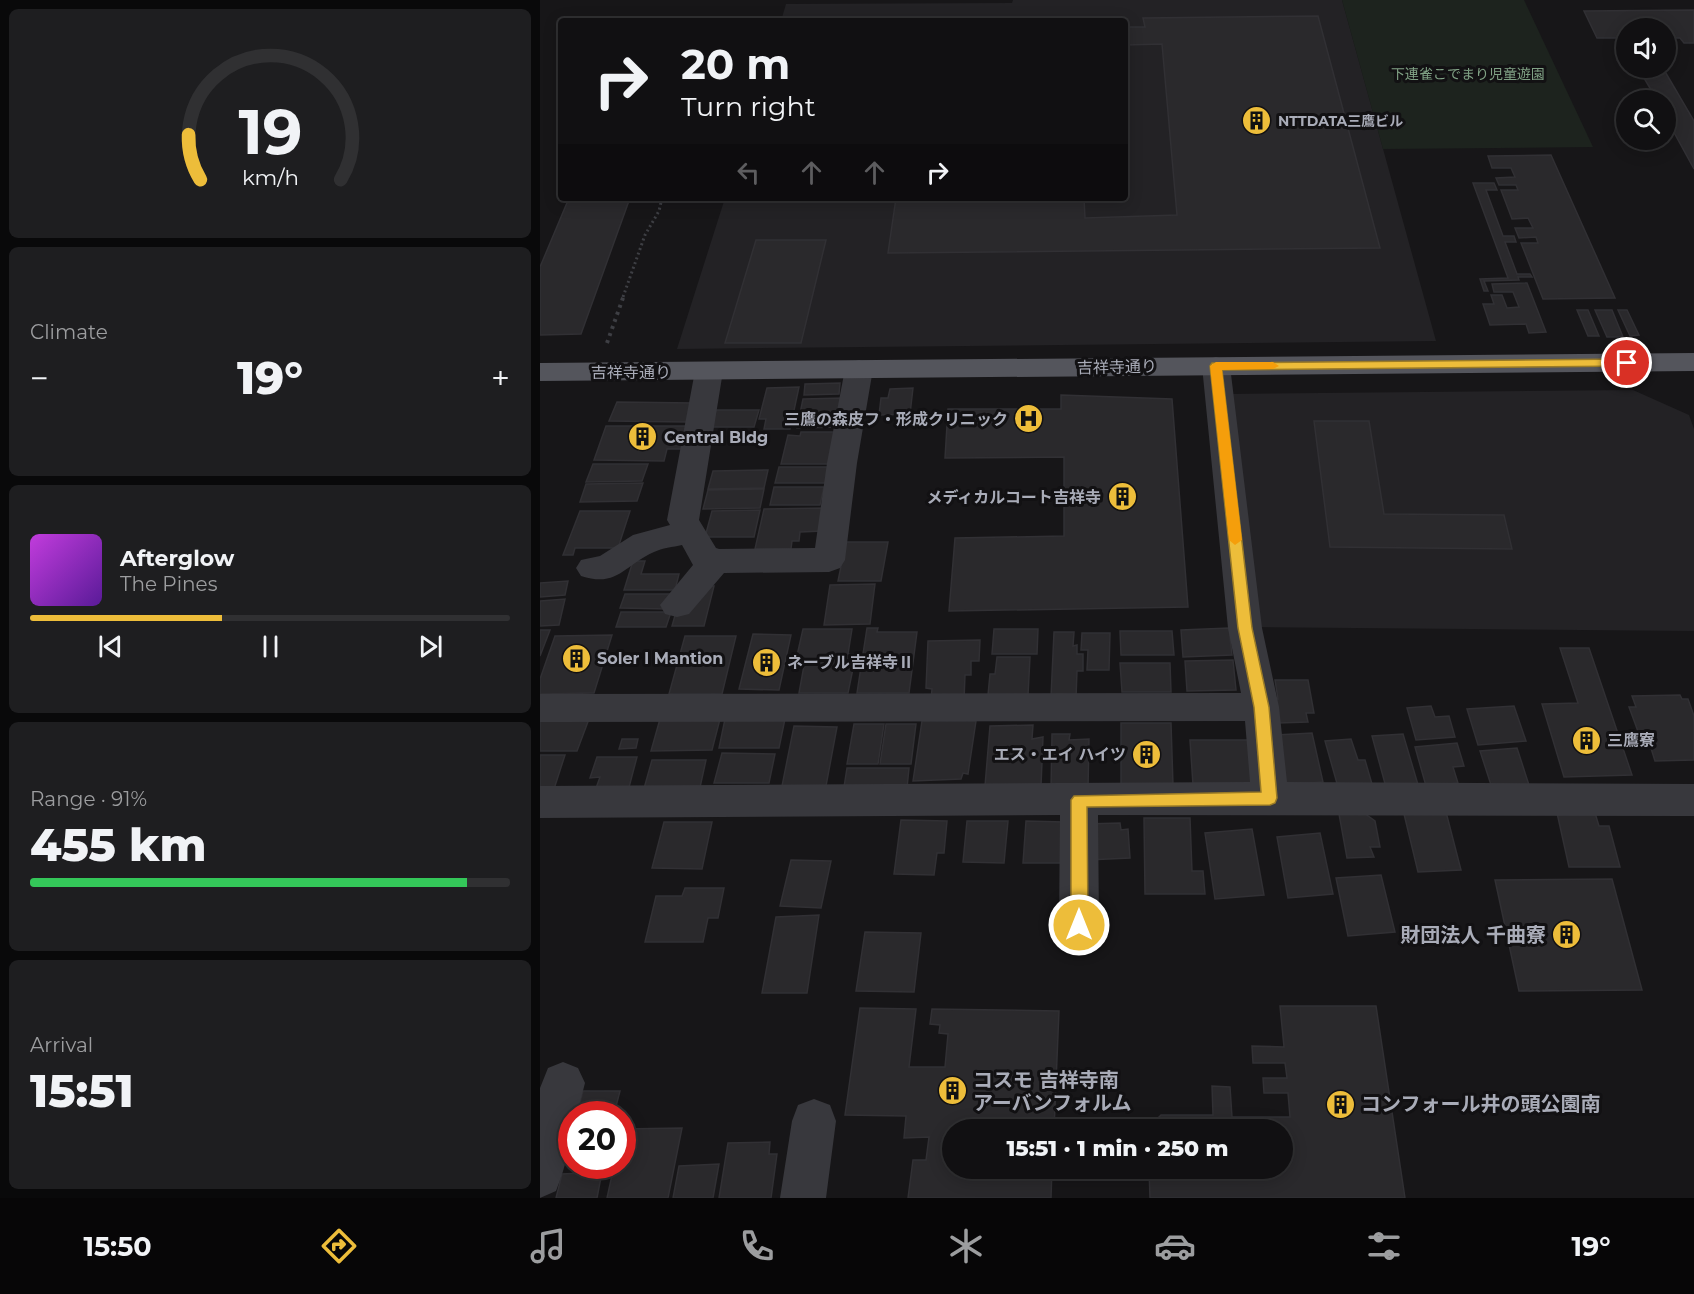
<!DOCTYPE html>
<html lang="en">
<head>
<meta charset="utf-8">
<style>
	body { margin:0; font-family:Montserrat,"Noto Sans JP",sans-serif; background:#1e1e20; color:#f1f3f6; height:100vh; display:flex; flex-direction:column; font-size:22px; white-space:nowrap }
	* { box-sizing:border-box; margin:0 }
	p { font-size:20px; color:#9c9d9f }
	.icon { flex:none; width:33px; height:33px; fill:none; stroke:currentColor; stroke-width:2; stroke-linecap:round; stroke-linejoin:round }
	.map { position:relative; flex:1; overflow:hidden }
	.sheet { display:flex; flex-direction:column; gap:9px; padding:9px; background:#09090a; width:540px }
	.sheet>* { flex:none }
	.guide { position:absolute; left:18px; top:18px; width:570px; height:183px; border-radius:6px; box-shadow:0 3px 15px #0003,0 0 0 2px #303032; background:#111012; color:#f1f3f6; overflow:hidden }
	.tools { position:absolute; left:1076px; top:18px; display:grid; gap:12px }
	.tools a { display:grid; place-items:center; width:60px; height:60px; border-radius:50%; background:#111012; box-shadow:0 3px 15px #0003,0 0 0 2px #303032; font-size:30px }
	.speed { position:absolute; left:18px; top:1101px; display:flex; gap:12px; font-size:30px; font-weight:700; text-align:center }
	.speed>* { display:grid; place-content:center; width:78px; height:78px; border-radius:50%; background:#111012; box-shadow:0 3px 15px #0003,0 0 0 2px #303032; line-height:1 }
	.speed .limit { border:9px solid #d22; background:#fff; color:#111 }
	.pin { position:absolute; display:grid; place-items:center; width:51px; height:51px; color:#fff; margin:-26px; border:3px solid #fff; border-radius:50%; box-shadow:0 2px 6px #0007 }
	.me { position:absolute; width:66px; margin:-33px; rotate:0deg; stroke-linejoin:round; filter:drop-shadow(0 0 4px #0008) }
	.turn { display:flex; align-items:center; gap:21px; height:126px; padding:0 24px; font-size:27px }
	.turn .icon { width:78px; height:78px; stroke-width:2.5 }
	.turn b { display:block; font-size:42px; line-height:51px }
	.lanes { display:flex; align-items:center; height:57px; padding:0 24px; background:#0003; justify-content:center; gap:30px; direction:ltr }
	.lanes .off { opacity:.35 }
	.big { font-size:45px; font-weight:800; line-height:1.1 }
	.sheet .tile { flex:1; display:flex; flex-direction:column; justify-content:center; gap:9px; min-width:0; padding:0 21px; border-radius:9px; background:#1e1e20 }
	.sheet .dial { align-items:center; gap:0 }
	.dial svg { height:156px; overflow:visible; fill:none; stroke:#303032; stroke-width:7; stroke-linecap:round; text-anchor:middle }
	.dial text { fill:#f1f3f6; stroke:none }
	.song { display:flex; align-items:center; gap:18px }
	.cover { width:72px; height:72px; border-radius:9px; background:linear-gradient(135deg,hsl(290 70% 55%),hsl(270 70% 35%)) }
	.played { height:6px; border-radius:3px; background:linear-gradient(90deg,#edbd3a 40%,#303032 40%) }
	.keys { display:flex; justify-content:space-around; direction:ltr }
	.heat { display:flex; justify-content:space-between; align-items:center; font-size:33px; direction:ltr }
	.charge { height:9px; border-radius:4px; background:linear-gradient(90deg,#34c759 91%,#303032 0) }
	.trip { position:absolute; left:402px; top:1119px; width:351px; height:60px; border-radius:30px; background:#111012; box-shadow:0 3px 15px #0003,0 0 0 2px #303032; font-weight:800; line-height:60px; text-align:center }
	.dock { display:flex; height:96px; justify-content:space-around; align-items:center; background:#070607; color:#9c9d9f }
	.dock .icon { width:42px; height:42px }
	.dock .current { color:#edbd3a }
	.dock b { font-size:27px; color:#f1f3f6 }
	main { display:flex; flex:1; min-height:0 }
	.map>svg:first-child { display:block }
	.built { fill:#232225 }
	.green { fill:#1d231e }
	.building { fill:#2a292c; stroke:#313034; stroke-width:1.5 }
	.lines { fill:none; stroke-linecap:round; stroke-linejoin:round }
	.path-far1 { stroke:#3e3f44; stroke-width:3; stroke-dasharray:2 3; stroke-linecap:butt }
	.path { stroke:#3e3f44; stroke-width:4; stroke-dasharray:3 4.5; stroke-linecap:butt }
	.minor { fill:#38383d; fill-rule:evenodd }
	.major { fill:#54555c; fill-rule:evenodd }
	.route { fill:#edbd3a; stroke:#9a7b26; stroke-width:1.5 }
	.slow { fill:#f59e0b }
	.labels { text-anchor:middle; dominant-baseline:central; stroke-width:6; stroke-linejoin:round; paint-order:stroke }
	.far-park-label { font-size:14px; fill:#80a285; stroke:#121113 }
	.far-poi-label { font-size:14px; font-weight:bold; fill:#a9acb8; stroke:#121113; text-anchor:start }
	.street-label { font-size:16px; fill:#a9acb8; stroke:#121113 }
	.poi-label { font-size:16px; font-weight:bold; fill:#a9acb8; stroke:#121113; text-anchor:start }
	.near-poi-label { font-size:20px; font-weight:bold; fill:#a9acb8; stroke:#121113; text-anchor:start }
</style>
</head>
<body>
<main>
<section class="sheet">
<div class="tile dial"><svg viewBox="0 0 100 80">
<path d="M14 69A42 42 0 1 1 86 69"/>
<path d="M14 69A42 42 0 0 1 8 46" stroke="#edbd3a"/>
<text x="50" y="56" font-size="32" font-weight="700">19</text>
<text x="50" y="72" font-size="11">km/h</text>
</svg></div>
<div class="tile"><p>Climate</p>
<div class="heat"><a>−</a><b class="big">19°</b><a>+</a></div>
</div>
<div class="tile">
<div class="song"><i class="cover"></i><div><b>Afterglow</b><p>The Pines</p></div></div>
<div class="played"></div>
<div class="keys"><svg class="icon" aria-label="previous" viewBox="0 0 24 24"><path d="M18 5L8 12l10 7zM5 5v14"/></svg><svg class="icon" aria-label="pause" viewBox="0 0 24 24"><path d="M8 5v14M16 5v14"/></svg><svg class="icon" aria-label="next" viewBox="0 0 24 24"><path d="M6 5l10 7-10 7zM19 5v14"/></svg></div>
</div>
<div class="tile"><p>Range · 91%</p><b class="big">455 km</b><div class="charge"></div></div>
<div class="tile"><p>Arrival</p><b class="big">15:51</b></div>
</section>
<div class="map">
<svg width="1154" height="1198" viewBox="0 0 1154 1198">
	<rect width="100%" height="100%" fill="#171618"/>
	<path class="built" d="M473,0h329l94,341 -759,8 48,-151h400v-177h-344l5,-17 226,-1z
		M1093,390l56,25 5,14v202l-441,-4 -24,-233z"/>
	<path class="green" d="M802,0h182l69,147 -210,2z"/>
	<path class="building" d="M1154,10v33h-10l-4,-5h-15v-10h-39v10h-29l-13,-27z
		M778,16l62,232 -492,5 8,-55h188l1,20 92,-3 -15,-171 -37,1v-18h20l-2,-9z
		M559,18l1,3h-179v-1z
		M1098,68h25l31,53v48l-29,-53v-16h-8z
		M1011,155l64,143 -72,1 -22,-56h17l-2,-6 -17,1 -4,-10h18l-5,-10 -16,1 -11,-29h17l-2,-5h-17l-3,-7 19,-1 -4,-9h-19l-4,-12z
		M933,183h21l3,7h-11l17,46h11l2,6h-11l12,32h13l2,3h-14l1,3 -35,1 4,10h-4l-4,-12 28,-1z
		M29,198h61l-49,136 -41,1v-68z
		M216,240h70l-25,103h-76z
		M987,283l19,49 -17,1 -3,-9 -36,1 -7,-21h11l-3,-9h11l5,13 12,-1 -6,-15h-19l-2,-8z
		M1037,310h11l11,26h-11z
		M1055,310h17l11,27h-16z
		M1078,310h9l12,25 -9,1z
		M300,383l-1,11 -35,1 1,-11z
		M259,387l-9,42h-26l2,-10h-7l8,-31z
		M373,388l-3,26 -31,1 2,-17h7l2,-9z
		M521,395l111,4 16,208 -239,4 6,-73 109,-2v-79l-119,1 3,-49h113z
		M303,398l-4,29 -42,1 6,-29z
		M77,402l77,1 -7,19 -78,-1z
		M176,410h43l-5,17h-42z
		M774,421h55l15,93 120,1 8,34 -182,-2z
		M66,426h81l-6,23h-14l-3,12 -70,-1z
		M261,432h35l-6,32h-49l7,-29 12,1z
		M53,464h55l-6,17 -56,1z
		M239,467h50l-4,16h-50z
		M228,470l-4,18 -56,1 5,-18z
		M103,483l-6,18 -57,1 6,-18z
		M234,487h50l-4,18h-50z
		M224,489l-4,19 -57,1 5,-19z
		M286,508l-3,23 -23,1 -1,9h-7l-1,8h-36l9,-40z
		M220,510l-6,27h-49l7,-26z
		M40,511h50l-12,37h-43l-2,7h-10z
		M306,542h42l-7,39h-43z
		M93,561h12l-4,13h38l-4,16h-51z
		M28,581l-3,14 -25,2v-14z
		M335,584l-5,40 -46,1 6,-40z
		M163,586h11l-10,40h-32l4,-14z
		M85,594h48l-4,15 -49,-1z
		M25,599l-6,26 -19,1v-25z
		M81,612h50l-5,15h-50z
		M327,628h11l-1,4h40l-8,61h-52z
		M689,628l3,27 -49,2 -2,-27z
		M263,629h49l-4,25h8l-8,39h-49l6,-33h-9z
		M454,629h44l-1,25h-45z
		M0,630h10l-10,26z
		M580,631h52l2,24h-53z
		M514,632h20l-1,14 4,-1v9h6v17h-6l-1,27 -25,-1z
		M542,633h28l-1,37h-22l1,-20h-7z
		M213,634l38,1 -12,55 -40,-1z
		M72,635l-18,58 -54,1v-15l15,-43z
		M145,636h51l-14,58h-53z
		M440,640l-1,21h-8v14h-6l-1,25h-33l1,-11 -6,-1 2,-47z
		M1020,648h29l43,127 -68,2 -22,-73 36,-1z
		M457,657h33l-2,38h-40l2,-21h5z
		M693,660l3,30 -49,1 -2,-30z
		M580,663h50l1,29h-49z
		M735,680h33l6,33h-8l2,9 -30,1 -6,-24h6z
		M1140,695l2,4h6l6,17v44l-39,1 -5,-16h-7l-14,-38h7l-4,-11z
		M891,706l4,11 14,-1 6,21 -39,3 -9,-32z
		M974,706l12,35 -48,4 -11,-36z
		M0,718l49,1 -12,32h-37z
		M120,719h60l-8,31 -61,1z
		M185,719h60l-6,29h-60z
		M382,721h54l-8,53 -5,-1 -2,6 -48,2z
		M581,723h50l2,62h-52z
		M314,724h30l-6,40h-31z
		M346,724h30l-5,40h-31z
		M493,725l-1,14 11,-2 -2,49h-56l5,-60z
		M254,726l43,1 -11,59h-44z
		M772,733l11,49 -38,3 -9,-50z
		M512,734h18l-1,6 20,-1 -1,50h-37z
		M863,734l16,54 -32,3 -15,-55z
		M82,739h16l-2,9 -17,1z
		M811,739l7,21h7l7,24 -34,3 -13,-46z
		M650,740h58l4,46 -59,-1z
		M917,743l7,23 -11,1 5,16 -32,3 -11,-39z
		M977,748l12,37 -37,3 -12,-37z
		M182,753l53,1 -6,29h-55z
		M0,755h25l-11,34h-14z
		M57,757h40l-9,34h-33l5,-14 -10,1z
		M112,760h54l-7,32h-56z
		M307,768h62l-2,20 -63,-1z
		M906,812l15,58 -43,2 -14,-58z
		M824,813l11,8 5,26h-10l4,10 -27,1 -8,-44z
		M1017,813h38l4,13h10l11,41h-51z
		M604,818h46l2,53h11l2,23h-60z
		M361,820l46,1 -3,32h-7l-3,22 -40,-1z
		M427,821h41l-4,42 -41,-1z
		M486,821l38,1 -2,41h-39z
		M124,822h48l-10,47 -50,-1z
		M580,823l1,7 7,-1 2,29 -43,2 -2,-36z
		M712,829l12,66 -49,4 -10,-66z
		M780,833l13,61 -45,4 -11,-61z
		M251,860l40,1 -10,47 -41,-2z
		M841,875l14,57 -47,4 -12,-58z
		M1072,879l30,111 -123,1 -24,-111z
		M145,888h39l-6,30h-10l-5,24h-58l11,-46h26z
		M279,915l-12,78h-45l14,-76z
		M325,932l56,1 -7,59 -58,-1z
		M740,1006h96l29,192h-255l-1,-30h133v-38h-133v-3l12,-12h52l-1,-29 18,1 2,30h58l-2,-24h-24l-1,-15h24l-2,-15h-32l-1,-17 32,1z
		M320,1008l56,1 -7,58h36l3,-33 -9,-1 1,-8 -10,-1 2,-15 127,2 -5,119h-102v38h100l-1,30h-143l5,-38h13l3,-23 -25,1 2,-22 -61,-1z
		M43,1091h37l-6,23h-37z
		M142,1128l-14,70h-61l7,-32h8v-37z
		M230,1142l-1,12h8l-6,44h-52l9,-55z
		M179,1164l-6,34h-40l6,-32z
		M62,1172l-5,26h-41l6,-24z"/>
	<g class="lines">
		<path class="path-far1" d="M83,297l22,-62 14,-24 3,-13"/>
		<path class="path" d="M67,343l17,-48"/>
		<path class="minor" d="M676,357l10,3 4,6 32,262 17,79 8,75 407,2v32l-596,-1 1,110 -6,13 -14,5 -14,-5 -6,-13 1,-110 -520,3v-32l710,-4 -5,-61 -705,1v-28l701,-1 -13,-65 -26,-262 4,-6z
			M319,360l10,3 4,6 -16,94 -12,97 -5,8 -11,4 -105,1 -35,41 -12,3 -12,-3 -5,-9 33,-40 -11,-20c-9,2 -20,3 -28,7 -30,13 -36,36 -73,24l-5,-8 5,-8 19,-4 33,-21 37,-10 -3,-5 28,-149 4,-6 10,-3 10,3 4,6 -24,149 17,28 3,1 96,-1 12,-85 18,-94 4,-6z
			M23,1062l15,6 7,15 -8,31h-5c0,27 -6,52 -16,77l-16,7v-110l8,-20z
			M274,1099l16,6 6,16 -10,77h-46l12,-77 6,-16z"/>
		<path class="major" d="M1154,353v18l-1154,10v-18z"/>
	</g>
	<path class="route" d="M1087,359l5,4 -1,3 -409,4 30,258 17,79 8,91 -2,5 -5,2 -183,2 1,118 -3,6 -6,2 -6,-2 -2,-6v-125l3,-4 187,-4 -7,-85 -16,-79 -28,-262 2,-3z"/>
	<path class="slow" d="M676,362h57l6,4 -6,3 -51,1 20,170 -7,5 -6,-5 -19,-174z"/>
	<defs>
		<symbol id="building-disc" viewBox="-11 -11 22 22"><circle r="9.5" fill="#edbd3a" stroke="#121113"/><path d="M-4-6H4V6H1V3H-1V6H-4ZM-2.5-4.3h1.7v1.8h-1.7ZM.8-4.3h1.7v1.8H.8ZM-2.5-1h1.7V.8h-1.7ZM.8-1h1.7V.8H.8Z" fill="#111"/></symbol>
		<symbol id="hospital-disc" viewBox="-11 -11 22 22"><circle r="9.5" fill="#edbd3a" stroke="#121113"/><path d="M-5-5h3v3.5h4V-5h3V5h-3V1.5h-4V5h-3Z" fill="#111"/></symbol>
	</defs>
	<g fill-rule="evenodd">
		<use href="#building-disc" x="700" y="104" width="33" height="33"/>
		<use href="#hospital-disc" x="472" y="402" width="33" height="33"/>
		<use href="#building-disc" x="86" y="420" width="33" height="33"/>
		<use href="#building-disc" x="566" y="480" width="33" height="33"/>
		<use href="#building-disc" x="20" y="642" width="33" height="33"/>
		<use href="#building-disc" x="210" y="646" width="33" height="33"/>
		<use href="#building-disc" x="1030" y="724" width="33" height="33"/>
		<use href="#building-disc" x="590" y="738" width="33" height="33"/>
		<use href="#building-disc" x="1010" y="918" width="33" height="33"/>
		<use href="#building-disc" x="396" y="1074" width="33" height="33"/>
		<use href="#building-disc" x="784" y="1088" width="33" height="33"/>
	</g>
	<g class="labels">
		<g class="far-park-label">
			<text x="928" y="74">下連雀こでまり児童遊園</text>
		</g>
		<g class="far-poi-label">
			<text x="738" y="121">NTTDATA三鷹ビル</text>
		</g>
		<g class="street-label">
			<text transform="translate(577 367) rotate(-1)">吉祥寺通り</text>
			<text x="91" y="372">吉祥寺通り</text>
		</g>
		<g class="poi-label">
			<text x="468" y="419" text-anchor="end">三鷹の森皮フ・形成クリニック</text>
			<text x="124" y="437">Central Bldg</text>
			<text x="561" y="497" text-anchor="end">メディカルコート吉祥寺</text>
			<text x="57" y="658">Soler I Mantion</text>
			<text x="247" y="662">ネーブル吉祥寺Ⅱ</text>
			<text x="1067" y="740">三鷹寮</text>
			<text x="586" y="754" text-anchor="end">エス・エイ ハイツ</text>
		</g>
		<g class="near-poi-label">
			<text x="1006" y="935" text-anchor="end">財団法人 千曲寮</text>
			<text x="433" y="1080">コスモ 吉祥寺南<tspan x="433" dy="23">アーバンフォルム</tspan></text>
			<text x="821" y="1104">コンフォール井の頭公園南</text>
		</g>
	</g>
</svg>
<div class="tools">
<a><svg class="icon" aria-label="sound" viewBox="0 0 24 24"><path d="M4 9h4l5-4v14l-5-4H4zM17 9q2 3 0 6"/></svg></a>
<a><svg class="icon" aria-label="search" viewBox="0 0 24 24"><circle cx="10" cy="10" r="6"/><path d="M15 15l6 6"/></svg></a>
</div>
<div class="speed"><div class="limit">20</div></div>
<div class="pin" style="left:1087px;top:363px;background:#d93025"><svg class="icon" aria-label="arrive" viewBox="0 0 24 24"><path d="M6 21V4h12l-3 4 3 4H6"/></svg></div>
<svg class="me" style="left:539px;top:925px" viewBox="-20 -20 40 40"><circle r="17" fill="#edbd3a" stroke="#fff" stroke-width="3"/><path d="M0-11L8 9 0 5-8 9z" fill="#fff"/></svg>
<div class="trip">15:51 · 1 min · 250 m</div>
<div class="guide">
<div class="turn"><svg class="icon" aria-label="right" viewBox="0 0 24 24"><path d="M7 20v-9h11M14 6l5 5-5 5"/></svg><div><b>20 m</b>Turn right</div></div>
<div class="lanes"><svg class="icon off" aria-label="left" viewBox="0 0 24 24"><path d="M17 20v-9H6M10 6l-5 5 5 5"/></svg><svg class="icon off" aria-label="ahead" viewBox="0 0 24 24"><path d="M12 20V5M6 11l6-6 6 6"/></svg><svg class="icon off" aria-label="ahead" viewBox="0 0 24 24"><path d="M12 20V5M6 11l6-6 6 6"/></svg><svg class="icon" aria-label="right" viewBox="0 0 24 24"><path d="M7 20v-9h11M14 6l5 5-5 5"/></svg></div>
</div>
</div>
</main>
<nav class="dock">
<b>15:50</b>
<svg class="icon current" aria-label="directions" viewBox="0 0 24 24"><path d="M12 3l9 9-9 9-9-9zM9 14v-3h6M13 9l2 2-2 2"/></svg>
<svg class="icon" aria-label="music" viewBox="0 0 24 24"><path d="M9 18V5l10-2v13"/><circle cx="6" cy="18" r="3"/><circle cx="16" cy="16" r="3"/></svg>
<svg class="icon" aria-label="phone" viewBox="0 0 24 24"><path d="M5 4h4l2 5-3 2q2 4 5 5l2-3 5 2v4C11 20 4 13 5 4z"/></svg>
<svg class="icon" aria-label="climate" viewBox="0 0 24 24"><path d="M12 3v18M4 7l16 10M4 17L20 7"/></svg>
<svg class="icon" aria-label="car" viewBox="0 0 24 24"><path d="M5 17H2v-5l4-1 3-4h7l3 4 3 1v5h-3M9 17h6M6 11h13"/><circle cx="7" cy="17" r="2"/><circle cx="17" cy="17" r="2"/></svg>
<svg class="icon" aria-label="filters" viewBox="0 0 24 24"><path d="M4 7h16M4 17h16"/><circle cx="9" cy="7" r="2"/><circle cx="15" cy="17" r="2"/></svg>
<b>19°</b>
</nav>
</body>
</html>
